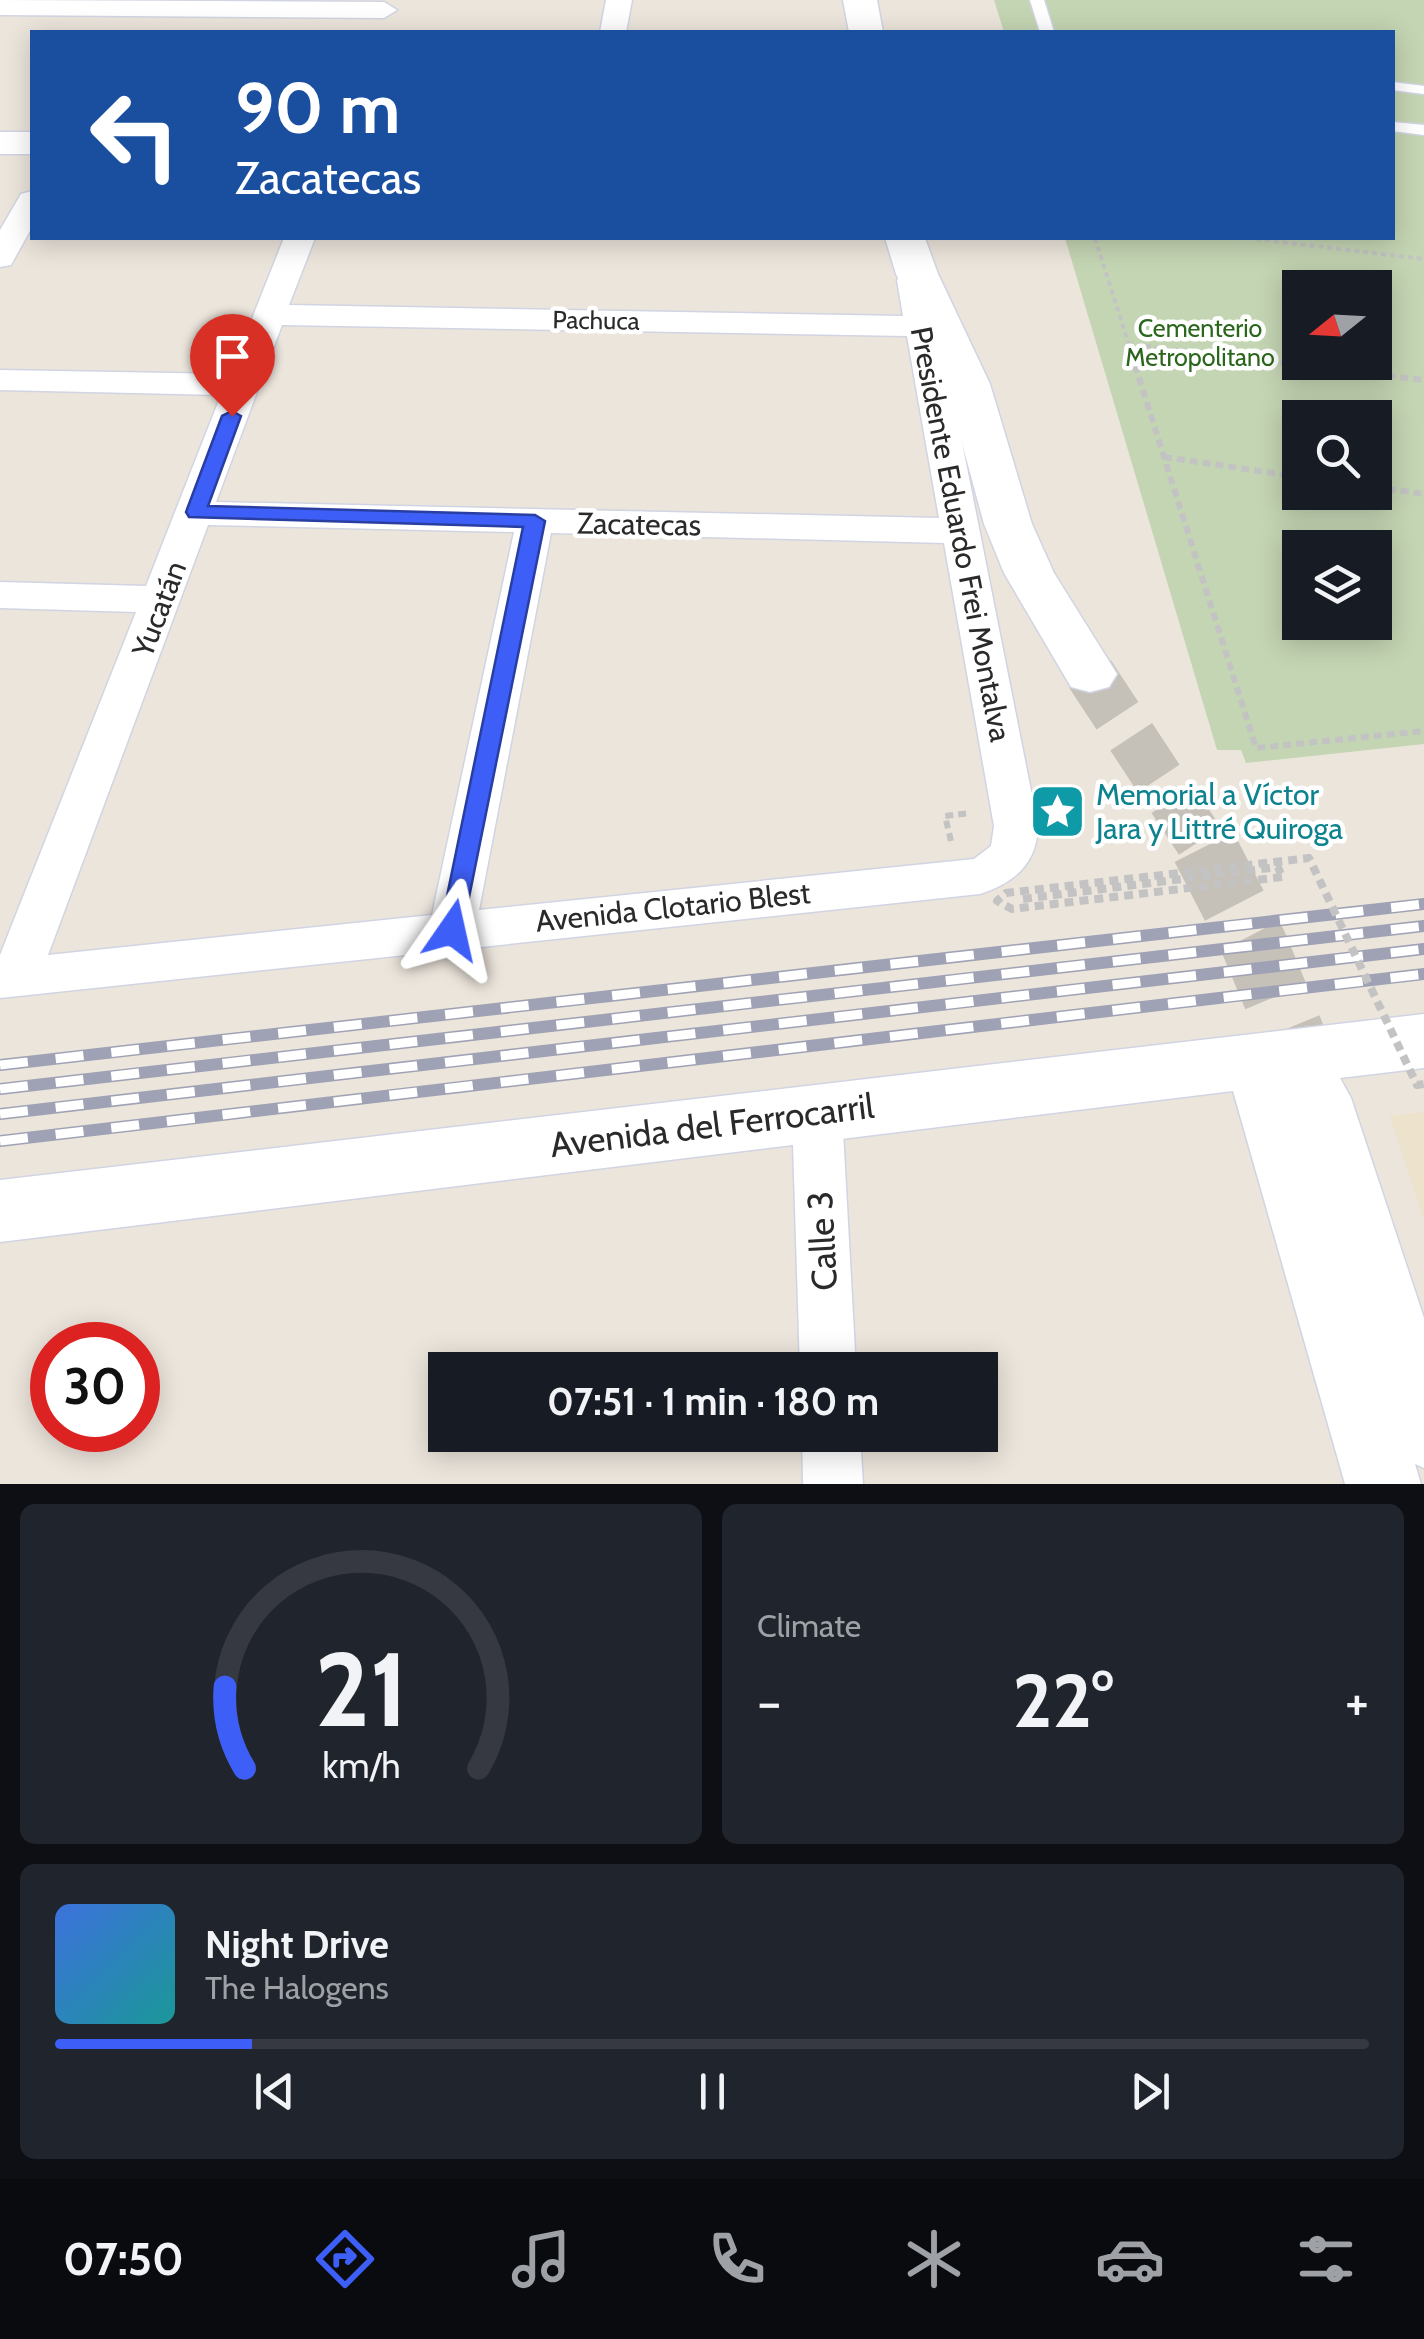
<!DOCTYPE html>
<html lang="en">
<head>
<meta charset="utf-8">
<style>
	body { margin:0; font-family:Cabin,sans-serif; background:#20242c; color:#f1f3f6; height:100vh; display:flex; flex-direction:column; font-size:38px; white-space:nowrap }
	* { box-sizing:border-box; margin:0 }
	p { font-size:32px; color:#9ea1a6 }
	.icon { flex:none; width:55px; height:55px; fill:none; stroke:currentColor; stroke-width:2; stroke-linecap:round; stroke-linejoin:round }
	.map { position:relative; height:1484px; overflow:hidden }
	.sheet { display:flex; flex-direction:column; gap:20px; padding:20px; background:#0d0f14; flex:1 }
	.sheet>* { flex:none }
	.top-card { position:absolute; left:30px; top:30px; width:1365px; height:210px; border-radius:0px; box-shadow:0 5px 25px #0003; background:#1a4fa0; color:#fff; overflow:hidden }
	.needle { width:65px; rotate:252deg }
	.controls { position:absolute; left:1282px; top:270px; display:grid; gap:20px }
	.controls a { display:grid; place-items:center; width:110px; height:110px; border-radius:0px; background:#171b24; box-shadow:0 5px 25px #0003; font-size:50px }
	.speed { position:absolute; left:30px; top:1322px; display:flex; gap:20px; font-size:50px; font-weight:700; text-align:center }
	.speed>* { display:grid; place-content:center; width:130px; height:130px; border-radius:50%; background:#171b24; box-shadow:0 5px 25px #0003; line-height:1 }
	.speed .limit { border:15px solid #d22; background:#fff; color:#111 }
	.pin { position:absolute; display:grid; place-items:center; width:85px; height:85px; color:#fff; margin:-102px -42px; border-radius:50% 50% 50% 0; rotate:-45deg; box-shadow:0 0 10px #0007 }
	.pin .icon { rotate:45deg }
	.me { position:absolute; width:110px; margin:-55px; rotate:11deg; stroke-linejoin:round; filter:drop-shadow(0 0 8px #0008) }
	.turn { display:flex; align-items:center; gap:35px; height:210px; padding:0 40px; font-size:45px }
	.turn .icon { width:130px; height:130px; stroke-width:2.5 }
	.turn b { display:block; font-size:70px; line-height:85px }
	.big { font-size:75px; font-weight:800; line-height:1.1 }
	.sheet .tile { flex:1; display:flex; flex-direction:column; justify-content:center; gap:15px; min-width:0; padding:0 35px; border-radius:15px; background:#20242c }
	.sheet .dial { align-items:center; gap:0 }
	.dial svg { height:260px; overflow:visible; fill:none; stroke:#363941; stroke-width:7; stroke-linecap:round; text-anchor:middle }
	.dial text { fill:#f1f3f6; stroke:none }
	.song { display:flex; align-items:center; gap:30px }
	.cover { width:120px; height:120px; border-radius:15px; background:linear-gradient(135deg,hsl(220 70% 55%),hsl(180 70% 35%)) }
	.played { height:10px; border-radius:5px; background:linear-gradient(90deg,#3e5ff7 15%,#363941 15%) }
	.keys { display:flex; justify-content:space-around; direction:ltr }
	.heat { display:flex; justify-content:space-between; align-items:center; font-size:55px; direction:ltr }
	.sheet .tiles { flex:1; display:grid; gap:20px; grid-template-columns:1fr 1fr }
	.tile:last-child { grid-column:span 2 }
	.trip { position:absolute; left:428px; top:1352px; width:570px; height:100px; border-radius:0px; background:#171b24; box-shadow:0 5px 25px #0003; font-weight:800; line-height:100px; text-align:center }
	.menu { display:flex; height:160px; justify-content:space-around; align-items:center; background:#090b0e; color:#9ea1a6 }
	.menu .icon { width:70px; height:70px }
	.menu .current { color:#3e5ff7 }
	.menu b { font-size:45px; color:#f1f3f6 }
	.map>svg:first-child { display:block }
	.education { fill:#ede2cb }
	.cemetery { fill:#c4d5b3; fill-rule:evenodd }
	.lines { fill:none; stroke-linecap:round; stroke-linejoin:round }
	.secondary-tunnel-far1 { stroke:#c5c0b8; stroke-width:50; stroke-dasharray:50 25; stroke-linecap:butt }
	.secondary-tunnel { stroke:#c5c0b8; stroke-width:66; stroke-dasharray:66 34; stroke-linecap:butt }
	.lane-casing { stroke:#d1d4e2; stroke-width:3 }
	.street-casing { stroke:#d1d4e2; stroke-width:3 }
	.secondary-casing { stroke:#d1d4e2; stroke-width:3 }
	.path-far2 { stroke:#c3c3c3; stroke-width:4; stroke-dasharray:5 4; stroke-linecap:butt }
	.path-far1 { stroke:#c3c3c3; stroke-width:6; stroke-dasharray:8 5; stroke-linecap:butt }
	.path { stroke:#c3c3c3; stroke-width:8; stroke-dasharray:9 6; stroke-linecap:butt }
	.lane { fill:#fff; fill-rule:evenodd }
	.street { fill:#fff; fill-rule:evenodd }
	.secondary { fill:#fff; fill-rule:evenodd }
	.rail-casing { stroke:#9fa2b4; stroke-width:12 }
	.rail { stroke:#fff; stroke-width:9; stroke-dasharray:28; stroke-linecap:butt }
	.path-bridge { stroke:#c3c3c3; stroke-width:8; stroke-dasharray:9 6; stroke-linecap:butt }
	.route { fill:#3e5ff7; stroke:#283ea1; stroke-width:2.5 }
	.labels { text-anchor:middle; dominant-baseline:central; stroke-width:9; stroke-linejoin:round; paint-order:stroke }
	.far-street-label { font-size:25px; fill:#2a2a2a; stroke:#fff }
	.far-park-label { font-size:25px; fill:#2a661b; stroke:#fff }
	.street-label { font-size:30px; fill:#2a2a2a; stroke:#fff }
	.culture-label { font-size:30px; fill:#0d838f; stroke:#fff; text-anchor:start }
	.near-street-label { font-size:35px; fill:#2a2a2a; stroke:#fff }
</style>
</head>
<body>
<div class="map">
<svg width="1424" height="1484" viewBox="0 0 1424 1484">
	<rect width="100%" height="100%" fill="#ece5dc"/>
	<path class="education" d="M1424,1112v109l-34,-105z"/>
	<path class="cemetery" d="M994,0h430v744l-178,19 -5,-13h-24l-152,-512h327v-206h-388zM1300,288h75v74h-75zM1300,418h75v74h-75zM1300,548h75v74h-75z"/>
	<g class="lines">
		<path class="secondary-tunnel-far1" d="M1090,674l115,175"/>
		<path class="secondary-tunnel" d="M1204,847l50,97 64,154"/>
		<defs>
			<path id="lane" d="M1030,0h14l10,32h-14z
				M1392,82l32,4v8l-32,-4z
				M1392,122l32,3v10l-32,-4z"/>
			<path id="street" d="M0,0l384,2 13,8 -13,8 -384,-3z
				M606,0h26l-6,32h-26z
				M32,191v36l-21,38 -11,2v-37l21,-36z
				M284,238h31l-26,67 614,11 -6,-36 5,-7h22l15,53 99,500c-1,38 -24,57 -58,68l-980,104v-43l136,-343 -136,-4v-26l146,4 75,-191 -221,-5v-20l230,4zM282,325l625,11 32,182 -723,-16zM208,525l306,7 -82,383 -384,40zM551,533l393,10 50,283 -3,20 -17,13 -495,51z
				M817,1090l18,7 7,15 14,258h-56l-8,-258 7,-15z
				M802,1435h58l3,49h-60z"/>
			<path id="secondary" d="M843,0h34l6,32h-34z
				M0,132h32v22h-32z
				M885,238h40l13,36 52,110 42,140 22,49 63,101 -8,13 -19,5 -19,-5 -67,-114 -20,-49 -38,-140 -50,-110z
				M1424,1014v54l-84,10 11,20 73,220v150l-9,-4 6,20h-76l-112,-393 -1233,151v-62z"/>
		</defs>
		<use href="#lane" class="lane-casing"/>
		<use href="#street" class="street-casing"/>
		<use href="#secondary" class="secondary-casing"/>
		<path class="path-far2" d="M1095,238l41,129
			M1247,238l177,21
			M1128,344l190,23"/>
		<path class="path-far1" d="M1135,365l121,383 168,-17
			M1297,365l127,15
			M1164,457l136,20
			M1375,487l49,7
			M951,841l-6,-25 26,-3"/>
		<path class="path" d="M1023,899l255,-32 4,10"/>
		<use href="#lane" class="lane"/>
		<use href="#street" class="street"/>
		<use href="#secondary" class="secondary"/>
		<defs>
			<path id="rail" d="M0,1065l1424,-161
				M0,1089l1424,-163
				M0,1114l1424,-165
				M0,1141l1424,-167"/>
		</defs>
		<use href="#rail" class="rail-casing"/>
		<use href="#rail" class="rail"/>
		<path class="path-bridge" d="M1282,877l-270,32 -15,-8 9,-8 303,-35 108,227 7,-1"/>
	</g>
	<path class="route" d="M232,411l9,5 -33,90 327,9 10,6 -84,416h-18l-3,-7 83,-403 -334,-10 -3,-5 36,-96z"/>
	<defs>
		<symbol id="sight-square" viewBox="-11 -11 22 22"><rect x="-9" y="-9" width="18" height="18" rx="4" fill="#0f9aa8" stroke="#fff"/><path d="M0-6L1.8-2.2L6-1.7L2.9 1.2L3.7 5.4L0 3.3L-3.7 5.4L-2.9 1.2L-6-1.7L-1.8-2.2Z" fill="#fff"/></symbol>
	</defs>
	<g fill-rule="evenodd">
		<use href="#sight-square" x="1026" y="780" width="63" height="63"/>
	</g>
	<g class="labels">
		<g class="far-street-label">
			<text transform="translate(596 320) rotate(1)">Pachuca</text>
		</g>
		<g class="far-park-label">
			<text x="1200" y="328">Cementerio<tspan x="1200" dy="29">Metropolitano</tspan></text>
		</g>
		<g class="street-label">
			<text transform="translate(639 524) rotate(1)">Zacatecas</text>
			<text transform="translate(961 534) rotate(79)">Presidente Eduardo Frei Montalva</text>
			<text transform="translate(159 609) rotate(-69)">Yucatán</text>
			<text transform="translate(673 907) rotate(-6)">Avenida Clotario Blest</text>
		</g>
		<g class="culture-label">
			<text x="1096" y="794">Memorial a Víctor<tspan x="1096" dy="34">Jara y Littré Quiroga</tspan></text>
		</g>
		<g class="near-street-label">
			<text transform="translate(712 1125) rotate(-7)">Avenida del Ferrocarril</text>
			<text transform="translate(822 1241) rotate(-93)">Calle 3</text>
		</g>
	</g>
</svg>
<div class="controls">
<a><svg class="needle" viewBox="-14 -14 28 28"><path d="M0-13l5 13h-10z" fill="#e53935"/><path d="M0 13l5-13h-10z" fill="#9ea1a6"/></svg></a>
<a><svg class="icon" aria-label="search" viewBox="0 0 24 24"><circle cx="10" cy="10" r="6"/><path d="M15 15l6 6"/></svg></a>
<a><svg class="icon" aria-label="layers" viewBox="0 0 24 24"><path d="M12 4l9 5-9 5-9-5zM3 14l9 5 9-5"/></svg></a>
</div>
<div class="speed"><div class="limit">30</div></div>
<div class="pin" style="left:232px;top:416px;background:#d93025"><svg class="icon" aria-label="arrive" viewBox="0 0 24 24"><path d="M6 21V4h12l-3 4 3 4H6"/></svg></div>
<svg class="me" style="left:452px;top:930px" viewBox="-20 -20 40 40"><path d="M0-17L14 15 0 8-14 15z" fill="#3e5ff7" stroke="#fff" stroke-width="4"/></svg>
<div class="trip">07:51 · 1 min · 180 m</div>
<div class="top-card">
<div class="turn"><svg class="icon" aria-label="left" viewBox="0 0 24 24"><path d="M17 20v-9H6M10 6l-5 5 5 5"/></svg><div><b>90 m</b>Zacatecas</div></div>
</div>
</div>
<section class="sheet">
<div class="tiles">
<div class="tile dial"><svg viewBox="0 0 100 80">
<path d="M14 69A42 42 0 1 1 86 69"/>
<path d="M14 69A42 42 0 0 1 8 44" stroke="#3e5ff7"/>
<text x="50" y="56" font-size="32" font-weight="700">21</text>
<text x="50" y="72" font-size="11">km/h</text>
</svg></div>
<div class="tile"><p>Climate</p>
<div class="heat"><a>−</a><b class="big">22°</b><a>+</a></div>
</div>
<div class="tile">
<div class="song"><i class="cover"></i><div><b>Night Drive</b><p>The Halogens</p></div></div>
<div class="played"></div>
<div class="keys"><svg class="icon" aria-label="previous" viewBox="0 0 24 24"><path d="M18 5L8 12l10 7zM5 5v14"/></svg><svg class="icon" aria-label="pause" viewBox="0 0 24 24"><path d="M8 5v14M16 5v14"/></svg><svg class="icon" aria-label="next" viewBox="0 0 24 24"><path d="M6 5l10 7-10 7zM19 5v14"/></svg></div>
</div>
</div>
</section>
<nav class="menu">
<b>07:50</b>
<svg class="icon current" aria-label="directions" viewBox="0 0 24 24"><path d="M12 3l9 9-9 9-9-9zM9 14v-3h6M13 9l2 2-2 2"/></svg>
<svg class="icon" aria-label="music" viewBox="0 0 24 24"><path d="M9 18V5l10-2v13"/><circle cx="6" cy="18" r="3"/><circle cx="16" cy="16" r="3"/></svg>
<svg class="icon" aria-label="phone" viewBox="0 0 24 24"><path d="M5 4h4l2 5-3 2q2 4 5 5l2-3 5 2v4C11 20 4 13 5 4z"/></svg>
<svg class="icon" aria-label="climate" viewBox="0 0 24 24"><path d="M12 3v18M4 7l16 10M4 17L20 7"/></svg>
<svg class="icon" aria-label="car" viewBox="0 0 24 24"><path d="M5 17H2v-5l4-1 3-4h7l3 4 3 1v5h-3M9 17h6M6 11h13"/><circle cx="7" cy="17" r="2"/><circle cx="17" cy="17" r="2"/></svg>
<svg class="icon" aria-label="filters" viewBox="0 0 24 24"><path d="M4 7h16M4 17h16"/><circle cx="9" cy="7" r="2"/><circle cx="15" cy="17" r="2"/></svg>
</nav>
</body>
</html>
